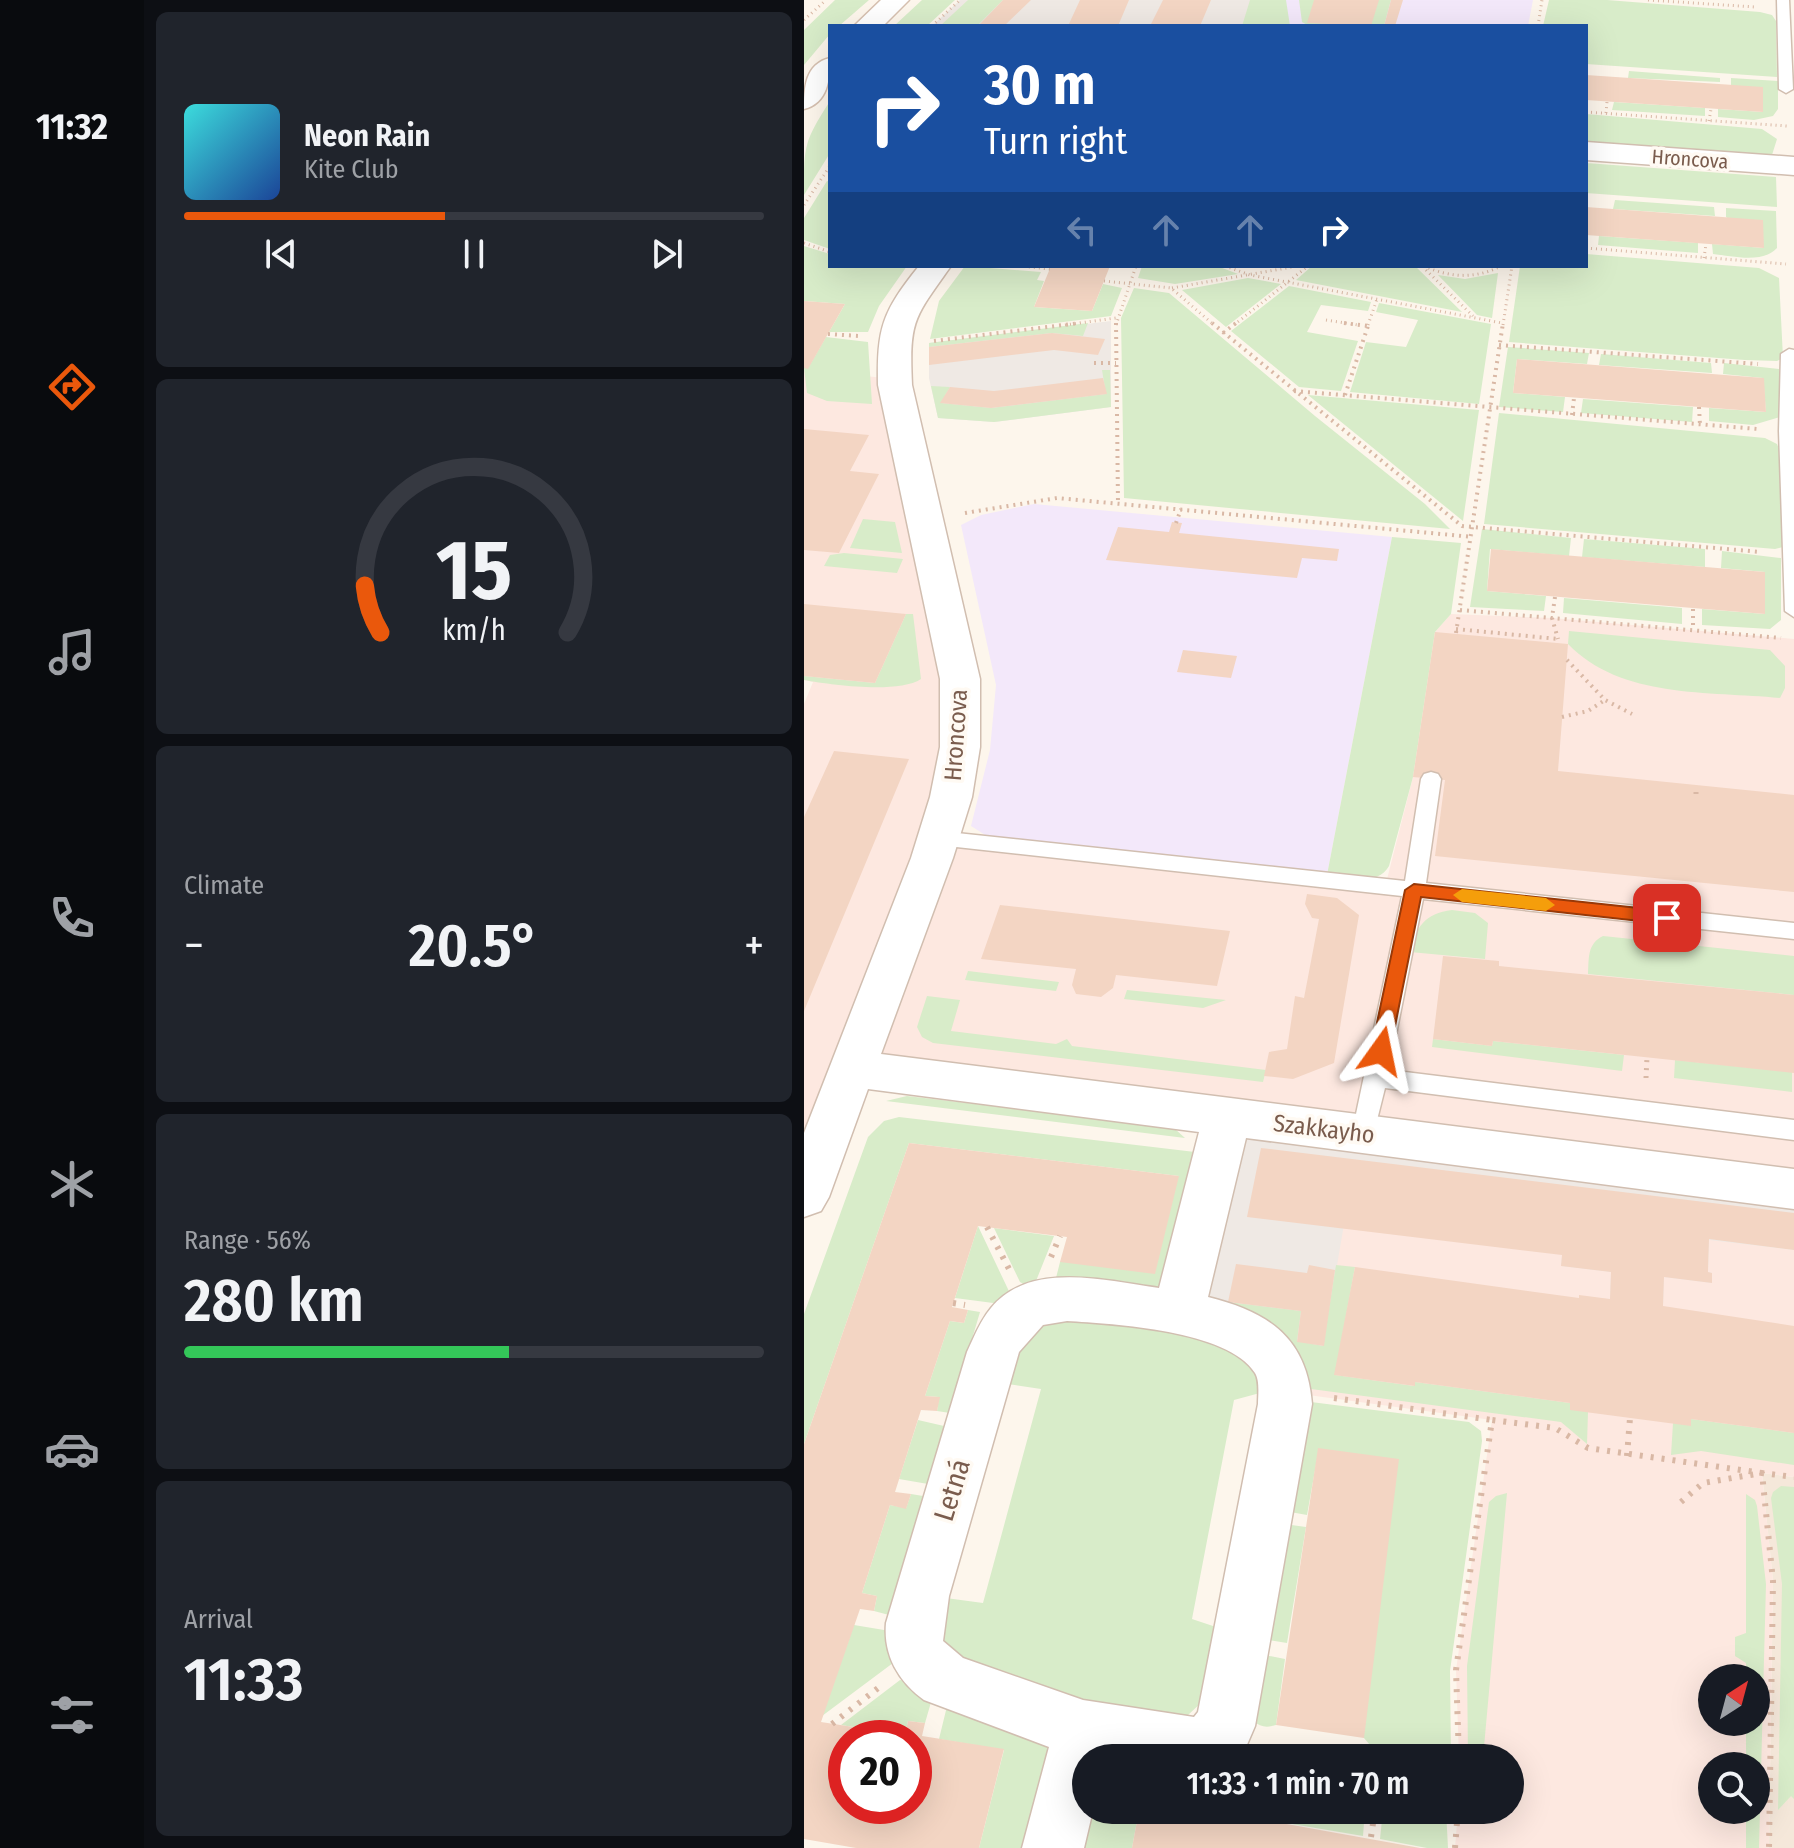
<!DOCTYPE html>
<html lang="en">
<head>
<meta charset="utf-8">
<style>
	body { margin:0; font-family:"Fira Sans Condensed",sans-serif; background:#20242c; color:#f1f3f6; height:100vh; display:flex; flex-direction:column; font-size:30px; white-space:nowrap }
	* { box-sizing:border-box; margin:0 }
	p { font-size:26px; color:#9ea1a6 }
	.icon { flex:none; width:44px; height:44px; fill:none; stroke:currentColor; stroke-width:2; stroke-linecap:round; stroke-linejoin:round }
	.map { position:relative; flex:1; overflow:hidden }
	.sheet { display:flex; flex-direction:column; gap:12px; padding:12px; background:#0d0f14; width:660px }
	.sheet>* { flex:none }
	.hud { position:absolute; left:24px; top:24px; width:760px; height:244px; border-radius:0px; box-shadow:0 8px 32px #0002; background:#1a4fa0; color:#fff; overflow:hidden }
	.needle { width:52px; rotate:36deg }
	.buttons { position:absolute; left:894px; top:1664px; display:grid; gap:16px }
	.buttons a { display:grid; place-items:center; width:72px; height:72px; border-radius:50%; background:#171b24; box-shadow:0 8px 32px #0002; font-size:40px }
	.speed { position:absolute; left:24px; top:1720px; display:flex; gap:16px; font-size:40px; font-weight:700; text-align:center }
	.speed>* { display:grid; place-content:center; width:104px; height:104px; border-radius:50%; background:#171b24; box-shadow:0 8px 32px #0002; line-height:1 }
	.speed .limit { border:12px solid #d22; background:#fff; color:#111 }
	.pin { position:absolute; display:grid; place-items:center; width:68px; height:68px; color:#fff; margin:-34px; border-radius:16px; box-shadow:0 4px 12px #0006 }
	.me { position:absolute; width:88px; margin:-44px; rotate:12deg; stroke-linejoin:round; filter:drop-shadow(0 0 6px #0008) }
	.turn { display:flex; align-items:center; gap:28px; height:168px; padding:0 24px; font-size:36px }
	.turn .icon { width:104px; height:104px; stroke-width:2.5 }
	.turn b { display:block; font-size:56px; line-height:68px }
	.lanes { display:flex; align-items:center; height:76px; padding:0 24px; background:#0003; justify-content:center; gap:40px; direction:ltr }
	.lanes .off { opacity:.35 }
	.big { font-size:60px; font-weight:600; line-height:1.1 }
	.sheet .card { flex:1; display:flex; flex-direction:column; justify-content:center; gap:12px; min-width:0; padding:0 28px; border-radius:12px; background:#20242c }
	.sheet .dial { align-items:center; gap:0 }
	.dial svg { height:208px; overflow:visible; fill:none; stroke:#363941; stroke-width:7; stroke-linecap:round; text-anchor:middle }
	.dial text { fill:#f1f3f6; stroke:none }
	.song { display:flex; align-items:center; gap:24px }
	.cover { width:96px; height:96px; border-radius:12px; background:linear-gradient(135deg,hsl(180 70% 55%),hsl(220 70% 35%)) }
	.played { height:8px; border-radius:4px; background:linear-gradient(90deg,#ea580c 45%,#363941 45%) }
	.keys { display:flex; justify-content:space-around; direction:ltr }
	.heat { display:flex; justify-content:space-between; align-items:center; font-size:44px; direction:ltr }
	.charge { height:12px; border-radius:6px; background:linear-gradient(90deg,#34c759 56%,#363941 0) }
	.trip { position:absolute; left:268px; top:1744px; width:452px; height:80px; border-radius:40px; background:#171b24; box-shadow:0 8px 32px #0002; font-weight:600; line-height:80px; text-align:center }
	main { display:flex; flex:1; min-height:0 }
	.tabs { display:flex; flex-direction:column; width:144px; justify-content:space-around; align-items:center; background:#090b0e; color:#9ea1a6 }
	.tabs .icon { width:56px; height:56px }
	.tabs .on { color:#ea580c }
	.tabs b { font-size:36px; color:#f1f3f6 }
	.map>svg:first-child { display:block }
	.residential { fill:#f5e8da }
	.commercial { fill:#fde8e0; fill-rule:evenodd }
	.industrial { fill:#efe9e4 }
	.education { fill:#f3e8fa }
	.green { fill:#d8ecc9 }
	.building { fill:#f3d5c3; fill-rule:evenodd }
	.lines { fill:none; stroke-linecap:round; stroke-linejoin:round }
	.lane-casing { stroke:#d1beb0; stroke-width:3 }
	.street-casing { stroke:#d1beb0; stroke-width:3 }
	.secondary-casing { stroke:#d6c0b0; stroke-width:3 }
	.path-far3 { stroke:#d9b8a5; stroke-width:3; stroke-dasharray:1 4; stroke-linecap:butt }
	.path-far2 { stroke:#d9b8a5; stroke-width:4; stroke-dasharray:2 5; stroke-linecap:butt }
	.path-far1 { stroke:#d9b8a5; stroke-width:5; stroke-dasharray:2 6; stroke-linecap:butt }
	.path { stroke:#d9b8a5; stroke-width:6; stroke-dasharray:3 8; stroke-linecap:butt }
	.lane { fill:#fff; fill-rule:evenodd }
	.street { fill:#fff; fill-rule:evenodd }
	.secondary { fill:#fff; fill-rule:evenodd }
	.route { fill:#ea580c; stroke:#983908; stroke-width:2 }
	.slow { fill:#f59e0b }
	.labels { text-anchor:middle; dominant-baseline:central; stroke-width:7; stroke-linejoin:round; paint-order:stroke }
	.far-street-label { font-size:20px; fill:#7a5c4d; stroke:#fffaf3 }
	.street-label { font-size:24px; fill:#7a5c4d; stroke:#fffaf3 }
	.near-street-label { font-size:28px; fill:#7a5c4d; stroke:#fffaf3 }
</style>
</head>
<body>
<main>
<nav class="tabs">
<b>11:32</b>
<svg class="icon on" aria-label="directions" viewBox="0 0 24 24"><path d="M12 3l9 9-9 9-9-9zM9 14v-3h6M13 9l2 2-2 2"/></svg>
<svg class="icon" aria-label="music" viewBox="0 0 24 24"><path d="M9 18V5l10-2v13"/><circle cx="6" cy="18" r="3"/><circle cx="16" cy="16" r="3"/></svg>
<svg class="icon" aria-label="phone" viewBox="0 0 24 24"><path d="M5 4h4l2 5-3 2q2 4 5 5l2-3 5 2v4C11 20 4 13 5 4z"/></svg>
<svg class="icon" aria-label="climate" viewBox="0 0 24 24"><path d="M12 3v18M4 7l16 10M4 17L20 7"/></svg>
<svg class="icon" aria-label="car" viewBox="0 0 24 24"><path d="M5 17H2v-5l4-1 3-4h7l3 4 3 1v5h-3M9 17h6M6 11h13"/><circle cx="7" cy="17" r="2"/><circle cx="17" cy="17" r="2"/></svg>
<svg class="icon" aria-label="filters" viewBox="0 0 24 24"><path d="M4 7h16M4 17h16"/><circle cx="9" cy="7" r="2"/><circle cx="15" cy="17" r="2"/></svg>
</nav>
<section class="sheet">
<div class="card">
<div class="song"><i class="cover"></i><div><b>Neon Rain</b><p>Kite Club</p></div></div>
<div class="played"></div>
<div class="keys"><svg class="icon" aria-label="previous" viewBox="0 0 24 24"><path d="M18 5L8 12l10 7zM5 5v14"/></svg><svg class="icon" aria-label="pause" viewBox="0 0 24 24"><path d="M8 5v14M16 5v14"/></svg><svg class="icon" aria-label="next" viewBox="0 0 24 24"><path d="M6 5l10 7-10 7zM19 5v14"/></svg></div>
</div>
<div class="card dial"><svg viewBox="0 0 100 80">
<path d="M14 69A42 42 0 1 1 86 69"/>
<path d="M14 69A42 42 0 0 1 8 51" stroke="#ea580c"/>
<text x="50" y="56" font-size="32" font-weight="700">15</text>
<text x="50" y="72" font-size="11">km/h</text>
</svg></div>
<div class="card"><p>Climate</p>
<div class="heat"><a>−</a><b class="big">20.5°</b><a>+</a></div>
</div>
<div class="card"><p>Range · 56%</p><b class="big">280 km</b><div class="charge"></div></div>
<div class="card"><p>Arrival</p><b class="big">11:33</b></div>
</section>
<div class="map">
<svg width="990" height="1848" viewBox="0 0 990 1848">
	<rect width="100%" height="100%" fill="#fdf6ec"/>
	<path class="residential" d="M958,1473l32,4v371h-25l4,-267z"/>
	<path class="commercial" d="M0,370l91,9 61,283 -17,176 446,49 28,-110 22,-145 16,-18 101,4 242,21v549l-940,-119 -50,128v-493l9,-22 -9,-2z
		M545,1194l315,83 44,-5 1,-33 85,11v227l-32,-4 11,108 -4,267h-314l3,-38h52v-52h-51l-3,-88 36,-250 -206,-28 49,-122zM908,1678h44v44h-44zM908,1766h44v44h-44z"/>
	<path class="industrial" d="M156,0h301l-7,26h-322z
		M307,321v86l-117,15 -56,-4 -9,-40v-35z
		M423,1117l567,71v62l-85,-10 -1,32 4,1v10l-48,-6 -1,29 -53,-7 1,-27 -50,-6 1,-11 10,1 -223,-61 -29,170 -142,-52z"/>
	<path class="education" d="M457,0h272l-5,26h-274z
		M230,504l358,33 -65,338 -337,-37 -19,-12 19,-76 6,-65 -35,-160 20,-10z"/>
	<path class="green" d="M31,0h34l-30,26h-9v8l-26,31v-35z
		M118,0h33l-28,26h-33z
		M164,0h35l-26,26h-37z
		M446,0h36l4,26h-48z
		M495,0h92l-7,26h-75l-7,-4z
		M745,0h58l153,12 12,3 4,6 1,56 -191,-13v-38h-43z
		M825,71l91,7v4l-92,-4z
		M927,78l47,3v28l-5,7 -19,4 -36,-3v-8l45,3 -32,-27z
		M26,101v52l-26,42c0,-50 0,-53 26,-94z
		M810,102l91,6v8l-93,-6z
		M782,114l176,15 15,10 -5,16 -11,2 -175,-13z
		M782,163l190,14 1,30 -191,-14z
		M23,181l3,1v67l-26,-9v-22z
		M811,200l99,7 1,9 -102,-7z
		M922,208l50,3 1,37c-15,16 -44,8 -64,6l-1,-10 52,4 -38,-31z
		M795,236l99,7v10l-100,-8z
		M0,246l26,8v12h77l-28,40 -11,26h-39l16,-28 -41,-3z
		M782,254l173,14 20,10 4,80 -6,3 -32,-1 -236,-18 11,-76h66z
		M161,266l76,6 -4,8 7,1 -10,26 58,4 11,-27 19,4 -11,28 -181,23 9,-38z
		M338,266h75l21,8 -63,10 -37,-6z
		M508,266h103l47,46 -166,-32z
		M694,273l-6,45 -15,-3 -39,-40 27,4z
		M444,278l33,6 -55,43 -44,-37z
		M485,286l82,16 -3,9 -47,-6 -14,27 51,9 -17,50 -42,-4 -68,-56z
		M330,288l35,5 146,123 110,88 25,25 -326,-31 -3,-180z
		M575,303l112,21 -12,80 -129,-12 16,-50 40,5 12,-27 -42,-8z
		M284,323l-5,13 -31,-3 -123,14v-4z
		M22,337l42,5 4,62 -45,-3 -20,-8 -3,-25h4z
		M704,347l81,6 -2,11 -70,-5 -4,34 52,4 -2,15 -64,-5z
		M797,354l110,9 1,10 -113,-8z
		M920,363l55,6 1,48 -27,8 -44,-4v-13l57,4 -3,-34 -40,-4z
		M298,370h8l1,37 -117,15 -56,-4 -7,-32 19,1 -9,16 50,5 115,-14z
		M504,395l171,15 -16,111z
		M779,399l110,8 -1,15 -111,-9z
		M695,413l266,25 12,6 4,10 2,93 -8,2 -291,-25z
		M59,519l32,3 7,31 -52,-5z
		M678,529l89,9 -2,18 -79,-7 -3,42 59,5 -2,15 -74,-4z
		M588,537l69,6 -10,71 -16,18 -22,145 -24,89c-12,21 -42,11 -62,9z
		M780,539l121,10v18l-123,-10z
		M918,551l59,7v62l-11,9 -68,-4v-16l63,5v-42l-44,-4z
		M40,553l59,6 -6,14 -73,-7 6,-11z
		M760,598l118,10v16l-119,-11z
		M102,614h7l8,65c-23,15 -89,6 -117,1v-4l71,7z
		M765,631l201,19 15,16v22l-5,10c-71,-7 -159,1 -212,-54z
		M648,910l23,3 13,10 -3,36 -75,-7c5,-24 15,-39 42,-42z
		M799,936l191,20v39l-206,-21c1,-16 -1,-30 15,-38z
		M164,971l91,11 -3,9 -91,-11z
		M323,990l99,10 -23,8 -79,-9z
		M123,996l33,4 -9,31 105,13 11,-5 5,7 194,24 -3,12 -330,-39 -11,-6 -5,-10z
		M629,1039l59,7 1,-5 131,14 -2,16 -190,-24z
		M871,1060l117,12v20l-118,-14z
		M103,1096l256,30 12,3 10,9 -299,-37z
		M95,1117l296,35 -21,122 -19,20 -101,-8 6,-24 119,-86 -270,-33 -105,301v-130l64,-177 16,-16z
		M174,1226l38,80 -61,-8z
		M190,1228l60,8 -18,45 -9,5 -7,-4z
		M532,1265l19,2 -20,108 79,11 1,-4 155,21 18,9 -1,32 -26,-22 -250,-33 -51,-63 -32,-24 73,9 -4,30 26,5z
		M164,1310l12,2 -30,101 -13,-2 2,-14 -14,-1 25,-75 14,2z
		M240,1311l188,31 39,48 -37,10 -42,219 36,12 -26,71 -14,13 -43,3 -166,-45 -43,-35 -5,-42 52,7 58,-214 -47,-7z
		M499,1401l166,21 12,9 1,10 -32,230 1,87h-70l-17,-20 -45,-290 -12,67 -28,-5z
		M887,1419l103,14v32l-93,-14 -30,4 2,-32z
		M114,1420l26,6 -16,58 -29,-5z
		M977,1486l13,1v312l-3,-3 -13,14 4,-226 -11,-86 2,-6z
		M703,1493l-24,265h-15l-1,-92 22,-164 7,-6z
		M107,1494l12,2 -34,119 -15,-4 3,-15 -15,-3 28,-88 16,3z
		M942,1494l9,6 2,6 9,78 -7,264h-13v-38h10v-44h-10v-44h10v-44h-10v-15l-11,-7v-19l11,-4z
		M473,1523l29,4 -19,116 -30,-5z
		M50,1625l48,8 -9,30 -71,53z
		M451,1653l30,6 -9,66c-10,3 -15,2 -23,-4z
		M96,1680l36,5 -11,38 -17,-2 -3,14 -64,-10z
		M145,1698l104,33 -23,117h-51l25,-98 -65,-11z
		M283,1810h52l-7,38h-55z
		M429,1810h132l-2,26 -130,-22z
		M579,1810h63l2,38h-21l-47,-9z"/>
	<path class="building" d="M199,0h28l-27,26h-26z
		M276,0h49l-11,26h-50z
		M359,0h48l-11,26h-50z
		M510,0h65l-8,26 -64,-3z
		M587,0h12l-8,26h-11z
		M782,75l177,12v25l-177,-12z
		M782,207l177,13 1,28 -178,-13z
		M247,266h59l-18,45 -58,-4z
		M0,301l41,3 -37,65 -4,-1z
		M248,333l53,6 -7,16 -44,-5 -125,15v-18z
		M713,359l247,19 2,34 -253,-19z
		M299,378l4,16 -116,14 -51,-5 10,-16 44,4z
		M0,429l65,6 -19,36 29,3 -40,79 -35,-3z
		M368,522l10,1 -3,10 160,16 -2,12 -35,-3 -5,20 -191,-18 12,-33 51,5z
		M687,549l274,23v42l-278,-23z
		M0,604l102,10 -31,69 -71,-7z
		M631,632l133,12 -10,127 236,24v97l-359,-36 10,-76 -32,-3z
		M379,650l54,6 -6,22 -54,-6z
		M30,751l75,8 -105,252v-194z
		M503,894l30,4 22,17 -25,148 -41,16 -29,-3 5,-24 18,-3 8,-53 9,2 15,-79 -7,-1 -7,-14z
		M196,905l230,26 -13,55 -101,-11 -3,13 -12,9 -25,-3 -4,-9 4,-16 -95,-10z
		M639,956l56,5v5l295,29v78l-301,-32 -1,5 -59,-7z
		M105,1143l270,33 -24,98 -95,-12 7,-25 -89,-11 -26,81 16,3 -4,13 -14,-2 -25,75 15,1 -3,14 -16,-1 -26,82 16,2 -5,15 -16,-4 -28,88 15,3 -3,15 -14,-2 -39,113 84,13 3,-14 17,2 -3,13 82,13 -25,99h-123l-52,-9v-395zM42,1738h68v68h-68z
		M457,1148l533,65v37l-85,-11 -1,33 4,1v10l-48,-6 -1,29 131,20v107l-103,-14v7l-121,-16v-7l-155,-21v4l-81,-11 21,-108 224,31v-3l31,4 1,-27 -50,-6 1,-11 -315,-38z
		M432,1264l71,9 2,-8 26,5 -11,76 -27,-4 4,-31 -73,-9z
		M514,1448l81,11 -35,279 -88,-13z
		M335,1810h70l211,38h-288z"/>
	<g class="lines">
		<defs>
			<path id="lane" d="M973,0h12l4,89 -7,4 -7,-4z
				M985,349l5,1v267l-9,-6 -6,-180 2,-77z
				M627,772l7,2 3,5 -15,104 368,40v16l-371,-40 -34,171 405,50v20l-409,-52 -13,52 -8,3 -8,-3 -4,-7 50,-237 -464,-51 -7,-2 -4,-5 4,-5 7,-2 467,50 16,-102 3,-5z"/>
			<path id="street" d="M782,142l208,15v18l-208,-15z
				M115,266h32c-37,52 -42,54 -39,119l68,294v68l-8,50 -19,61 -72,196 913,115v40l-548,-71 -38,159c61,15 99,41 104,107l-57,322 -9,21 -9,11h-151v52h7l-9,38h-62l27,-101 -125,-47c-25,-18 -41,-44 -38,-77l81,-271c7,-15 13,-31 24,-44 39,-48 116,-27 168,-20l40,-156 -331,-43 -39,108 -8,14 -17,6v-84l107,-275 19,-61 10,-50v-68l-62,-294c-1,-57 4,-73 41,-119zM263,1321c47,3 161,9 188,52 5,8 3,22 3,31l-60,308 -4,5 -111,-17 -120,-42 -20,-17 6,-45 70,-244 24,-27z"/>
			<path id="secondary" d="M77,0h28l-26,26h-29z
				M26,58c0,21 -2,45 -26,51 0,-21 1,-45 26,-51z"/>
		</defs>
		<use href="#lane" class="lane-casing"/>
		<use href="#street" class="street-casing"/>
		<use href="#secondary" class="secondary-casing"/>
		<path class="path-far3" d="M844,0l107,7
			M0,20l22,-20
			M128,26l28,-26
			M734,26l4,-26
			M782,112l201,14
			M802,113l1,-11
			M905,121l2,-12
			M0,205l26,-39
			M0,243l26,9
			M782,245l1,-10
			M782,248l200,16
			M900,258l2,-14
			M215,266l31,3
			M421,266l25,9 252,48
			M620,266c26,12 52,13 77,0
			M622,270l47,46
			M300,281l67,7 43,37
			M368,288l126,-22
			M522,320l32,5
			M261,325l51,-7
			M312,325l20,-59
			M430,325l74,-59
			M564,325l9,-26
			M699,325l9,-59"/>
		<path class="path-far2" d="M312,323l2,181
			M408,323l250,203 299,26
			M540,323l24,3
			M419,333l13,-10
			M24,334l31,2
			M130,341l146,-18
			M695,345l259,19
			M290,363h22
			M490,391l464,38
			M541,395l24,-72
			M895,407l1,18
			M768,415l2,-17
			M161,513l92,-15 416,39
			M372,523l5,-14
			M751,597l-3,21 6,21
			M889,609v21
			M656,610l321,28
			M652,629l102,10
			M652,633l47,-310
			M763,660l38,40 27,14
			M758,717l26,-6 17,-11"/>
		<path class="path-far1" d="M892,792v5
			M842,1078l1,-21"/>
		<path class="path" d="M183,1227l22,42
			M247,1257l9,-21
			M149,1303l12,2
			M530,1398l158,22
			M823,1456l3,-38
			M877,1502l22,-19 59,-10 32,4
			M28,1724l50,-39
			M463,1756l15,2
			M655,1758l-3,-88 36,-250 63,8 33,20 174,25 11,108 -4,267
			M567,1837l4,-27
			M651,1848l3,-38"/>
		<use href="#lane" class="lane"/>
		<use href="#street" class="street"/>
		<use href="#secondary" class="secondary"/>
	</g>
	<path class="route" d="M610,884l253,27 9,7 -9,6 -246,-27 -31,154 -2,5h-14l-3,-5 34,-161z"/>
	<path class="slow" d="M658,889l84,9 9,7 -9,6 -84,-9 -9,-7z"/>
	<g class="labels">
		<g class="far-street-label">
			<text transform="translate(886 159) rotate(4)">Hroncova</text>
		</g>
		<g class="street-label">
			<text transform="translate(152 735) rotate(-86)">Hroncova</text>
			<text transform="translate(520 1129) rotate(7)">Szakkayho</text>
		</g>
		<g class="near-street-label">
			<text transform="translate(148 1490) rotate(-73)">Letná</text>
		</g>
	</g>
</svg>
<div class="buttons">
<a><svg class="needle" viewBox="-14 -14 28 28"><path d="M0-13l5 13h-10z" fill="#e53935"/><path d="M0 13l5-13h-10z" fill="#9ea1a6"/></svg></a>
<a><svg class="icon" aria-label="search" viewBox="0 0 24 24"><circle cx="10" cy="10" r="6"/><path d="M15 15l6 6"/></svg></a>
</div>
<div class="speed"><div class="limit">20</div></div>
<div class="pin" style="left:863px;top:918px;background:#d93025"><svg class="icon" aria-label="arrive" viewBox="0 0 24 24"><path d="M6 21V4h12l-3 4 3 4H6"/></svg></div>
<svg class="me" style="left:577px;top:1051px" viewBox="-20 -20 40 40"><path d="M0-17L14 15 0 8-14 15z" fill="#ea580c" stroke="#fff" stroke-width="4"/></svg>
<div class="trip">11:33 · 1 min · 70 m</div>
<div class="hud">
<div class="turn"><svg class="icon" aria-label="right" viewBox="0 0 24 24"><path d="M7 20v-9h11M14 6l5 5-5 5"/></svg><div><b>30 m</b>Turn right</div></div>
<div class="lanes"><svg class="icon off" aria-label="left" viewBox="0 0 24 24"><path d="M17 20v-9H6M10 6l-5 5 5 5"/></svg><svg class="icon off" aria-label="ahead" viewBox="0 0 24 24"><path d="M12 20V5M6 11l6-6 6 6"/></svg><svg class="icon off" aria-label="ahead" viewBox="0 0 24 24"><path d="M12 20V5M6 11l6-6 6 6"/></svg><svg class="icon" aria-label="right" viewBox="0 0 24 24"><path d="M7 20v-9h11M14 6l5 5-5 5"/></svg></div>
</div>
</div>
</main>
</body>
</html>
